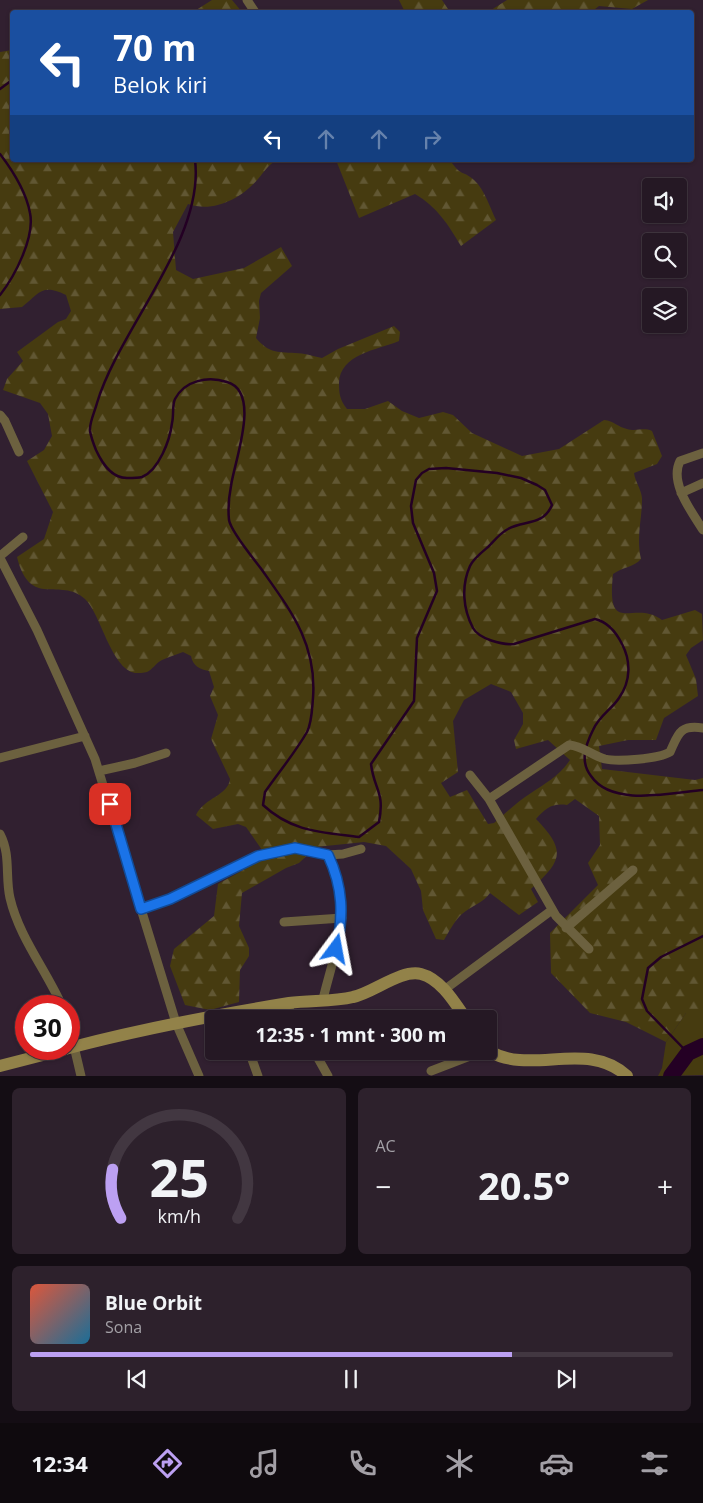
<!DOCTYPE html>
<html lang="id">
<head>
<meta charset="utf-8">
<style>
	body { margin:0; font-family:"Open Sans",sans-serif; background:#2d212c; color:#f1f3f6; height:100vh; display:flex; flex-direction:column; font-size:19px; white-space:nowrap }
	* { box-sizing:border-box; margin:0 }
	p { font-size:16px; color:#a3a0a6 }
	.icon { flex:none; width:28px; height:28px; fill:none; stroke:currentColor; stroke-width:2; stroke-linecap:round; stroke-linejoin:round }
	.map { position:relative; height:1076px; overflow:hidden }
	.side { display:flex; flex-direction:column; gap:12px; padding:12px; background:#140d14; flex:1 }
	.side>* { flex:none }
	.top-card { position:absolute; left:10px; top:10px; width:684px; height:152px; border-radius:5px; box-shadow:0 1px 4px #0004,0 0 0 1px #423741; background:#1a4fa0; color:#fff; overflow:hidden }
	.tools { position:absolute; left:642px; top:178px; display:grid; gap:10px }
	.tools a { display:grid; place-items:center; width:45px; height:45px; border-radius:5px; background:#251824; box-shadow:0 1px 4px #0004,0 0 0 1px #423741; font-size:25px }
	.speed { position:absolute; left:15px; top:995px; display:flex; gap:10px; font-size:25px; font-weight:700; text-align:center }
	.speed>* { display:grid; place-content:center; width:65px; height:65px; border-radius:50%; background:#251824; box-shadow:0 1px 4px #0004,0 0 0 1px #423741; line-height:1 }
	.speed .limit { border:8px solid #d22; background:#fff; color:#111 }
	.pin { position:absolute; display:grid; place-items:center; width:42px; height:42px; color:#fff; margin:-21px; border-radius:10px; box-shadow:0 2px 8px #0006 }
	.me { position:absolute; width:55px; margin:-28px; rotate:13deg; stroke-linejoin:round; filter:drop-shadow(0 0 4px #0008) }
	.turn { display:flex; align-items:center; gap:18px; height:105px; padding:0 20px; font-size:22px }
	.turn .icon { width:65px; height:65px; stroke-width:2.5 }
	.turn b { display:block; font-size:35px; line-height:42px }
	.lanes { display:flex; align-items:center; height:48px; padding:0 20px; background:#0003; justify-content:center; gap:25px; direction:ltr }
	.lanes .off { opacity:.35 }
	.big { font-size:38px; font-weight:700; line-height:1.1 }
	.side .tile { flex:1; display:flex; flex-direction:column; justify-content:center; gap:8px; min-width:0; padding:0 18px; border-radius:8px; background:#2d212c }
	.side .dial { align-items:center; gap:0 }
	.dial svg { height:130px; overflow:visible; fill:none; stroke:#423741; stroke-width:7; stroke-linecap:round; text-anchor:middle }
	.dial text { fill:#f1f3f6; stroke:none }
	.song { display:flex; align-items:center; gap:15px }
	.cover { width:60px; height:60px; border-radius:8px; background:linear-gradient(135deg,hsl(10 70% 55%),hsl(200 70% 35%)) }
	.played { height:5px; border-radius:2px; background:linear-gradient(90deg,#bca0f2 75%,#423741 75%) }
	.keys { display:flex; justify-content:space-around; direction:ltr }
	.heat { display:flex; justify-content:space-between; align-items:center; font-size:28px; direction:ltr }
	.side .tiles { flex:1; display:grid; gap:12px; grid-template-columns:1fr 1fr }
	.tile:last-child { grid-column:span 2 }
	.trip { position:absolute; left:205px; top:1010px; width:292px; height:50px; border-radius:5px; background:#251824; box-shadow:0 1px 4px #0004,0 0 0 1px #423741; font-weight:700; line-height:50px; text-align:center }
	.tab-bar { display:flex; height:80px; justify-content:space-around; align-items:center; background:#0f0a0e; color:#a3a0a6 }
	.tab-bar .icon { width:35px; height:35px }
	.tab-bar .current { color:#bca0f2 }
	.tab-bar b { font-size:22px; color:#f1f3f6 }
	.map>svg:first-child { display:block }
	.green { fill:#463b10 }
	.forest { fill:url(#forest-firs); fill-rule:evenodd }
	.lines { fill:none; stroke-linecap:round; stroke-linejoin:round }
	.stream { stroke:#240024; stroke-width:2.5 }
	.river { stroke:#240024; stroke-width:16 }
	.minor { stroke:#6c613f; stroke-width:9 }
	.secondary { stroke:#928249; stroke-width:12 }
	.route-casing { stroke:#114b97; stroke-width:12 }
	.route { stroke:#1a73e8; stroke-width:9 }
</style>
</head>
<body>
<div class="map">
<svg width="703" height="1076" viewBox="0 0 703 1076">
	<defs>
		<pattern id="forest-firs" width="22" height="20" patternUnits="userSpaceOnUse" patternTransform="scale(1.25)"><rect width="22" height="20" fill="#463b10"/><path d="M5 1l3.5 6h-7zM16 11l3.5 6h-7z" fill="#615733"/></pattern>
	</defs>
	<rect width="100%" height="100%" fill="#312030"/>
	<path class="green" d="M686,1013h17v62l-45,1 4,-8 4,-26z"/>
	<path class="forest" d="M212,0h20l10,12h-49z
		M399,0h43l8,12h-45z
		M507,0h141l-16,9 -33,-3 -8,6h-103z
		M12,50v110h265c-9,5 -13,12 -19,19 -17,20 -45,34 -70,25l-15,28 3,38 17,9 51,-11 37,-21 11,19 -31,27 -2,8 1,17 -4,20c13,15 20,14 39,15 9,0 18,3 27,5l16,-9 56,-23 6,6 -1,9c-22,9 -59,13 -60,42 0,11 1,17 8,26h18l23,-8 14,10 17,7 24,-6 10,3 19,18 50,23 37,-7 45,-29c10,1 14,7 23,9 9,3 16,-2 25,2l10,25 -5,8 -23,9c1,9 8,17 8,26 0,22 -6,37 -1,60 -7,8 -18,8 -28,15 -7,65 21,24 49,46l33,-10 7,4 1,26 -12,8 -5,7 10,24 2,17 -34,22 -8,22h-28l-29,6 3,23 93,11 8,-2v235h-17l-20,29 -40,-20 -36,-9 -39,-40 -1,-40 48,-48 -10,-22 12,-18 -1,-29 -24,-17 -8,6c-15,-2 -21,3 -31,14 31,32 26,42 -5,70l7,13 -19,13 -29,-22c-7,10 -19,13 -28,21 -8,7 -13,18 -18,26l-8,-1 -13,-29 -2,-19 -10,-22 -25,-23 -22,-4 -48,5 -17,16 -13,5 -44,25 -3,33 10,22v8l-9,14 -1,32 -29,8 -25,-5 -15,-39 4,-17 40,-33 4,-32 49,-27 -21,-30 -8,-3 -25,5 -17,-14c9,-18 32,-19 34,-36l-19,-40 7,-24 -8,-19 4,-9 -5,-16c-10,-2 -16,-5 -18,-15l-8,-4c-7,3 -15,5 -21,8 -6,3 -10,10 -15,12 -3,1 -9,1 -12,1 -24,-4 -34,-59 -50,-74 -25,-23 -55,11 -68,-42l27,-18 9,-27 -26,-51 17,-11 8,-14 -4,-22 -8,-11 -37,-13 4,-11 16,-18 -6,-9 41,-30 8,-3 5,-8 -5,-16c-25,-12 -27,-1 -44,12l-22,2v-257zM491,684l20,8 12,21v11l-9,16 2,9 32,-9 22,20c-11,16 -24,23 -39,33 -13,8 -25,20 -37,30l-6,1 -21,-34 -17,7 -9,-14 17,-11 -5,-51 11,-21z
		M336,160h114c11,17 13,10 24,20 11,10 16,28 22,40l-35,26c-13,-22 -24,-39 -46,-52l-56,24z"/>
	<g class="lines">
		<path class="stream" d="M0,89l12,-9
			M0,154c13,17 26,37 30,59 5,24 -15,63 -30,82
			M195,160c10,79 -76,169 -98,243 -2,8 -8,20 -7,28 1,6 4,14 6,19 6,13 15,28 31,28 3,0 11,0 15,-1 17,-7 28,-37 30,-54 2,-8 0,-18 3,-24 10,-19 33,-23 52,-17 35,10 7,80 4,104 -2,10 -3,24 -2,34 2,12 25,39 33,50 29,41 55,74 51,128 -1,11 -1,24 -6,34 -12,21 -29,41 -42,60l-2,13c29,27 58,27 96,32l20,-15c6,-31 -5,-32 -8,-58l43,-63 3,-63 20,-47 -3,-18 -21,-50 -2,-17 5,-26 6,-7 7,-4 17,-1 51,5 24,5 16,7 8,5 7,15c-9,21 -27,15 -44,24 -8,4 -14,12 -20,18 -6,5 -15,12 -18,19 -9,20 -7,43 3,62 6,11 29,17 41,16l81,-25c13,3 21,13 27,25 9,17 9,37 -3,54 -7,11 -20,18 -26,32 -8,16 -13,32 -2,46 21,31 79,17 112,14
			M688,1053l-41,-42 -5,-12 6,-31 13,-11 42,-21"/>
		<path class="river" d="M671,1076l17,-23 15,-7"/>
		<path class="minor" d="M247,0l8,12
			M0,415l5,6 14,31
			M703,453l-23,8c-11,22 12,51 23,69
			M681,493l22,-10
			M0,556l23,-19
			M0,558l37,72 58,129 81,264 23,53
			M0,758l85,-22
			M99,771l36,-8 31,-10
			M470,775l19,24 67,117 33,33
			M489,799l80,-54c14,1 22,10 36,14 12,3 54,0 65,-7 8,-17 9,-28 33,-24
			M0,834c11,21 5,42 10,64 9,39 36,72 52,108
			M141,909l29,-10 88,-43 37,-8 33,7 15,-1 18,-5
			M284,922l58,-4
			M566,928l67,-58
			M444,990l108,-80
			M323,999c13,-53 31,-90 5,-144
			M286,1004l9,15
			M69,1025l12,51
			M249,1051l9,25
			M314,1051l14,25
			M431,1071l52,-20"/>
		<path class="secondary" d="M69,1048c72,-19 146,-33 220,-45 21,-3 44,-1 64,-6 20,-4 48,-28 68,-23 20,5 34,29 45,45
			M489,1051c42,25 98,-12 138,25
			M0,1066l66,-17"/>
	</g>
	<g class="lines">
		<defs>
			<path id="route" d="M110,804l31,105 29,-10 88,-43 37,-8 33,7c15,32 16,61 8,94"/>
		</defs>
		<use href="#route" class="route-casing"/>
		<use href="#route" class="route"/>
	</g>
</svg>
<div class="tools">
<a><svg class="icon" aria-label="sound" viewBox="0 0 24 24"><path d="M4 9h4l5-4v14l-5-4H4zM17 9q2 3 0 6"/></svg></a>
<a><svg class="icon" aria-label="search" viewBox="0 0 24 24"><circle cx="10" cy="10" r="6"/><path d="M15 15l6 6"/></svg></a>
<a><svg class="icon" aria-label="layers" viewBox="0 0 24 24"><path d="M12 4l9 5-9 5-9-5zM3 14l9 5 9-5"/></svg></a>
</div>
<div class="speed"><div class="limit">30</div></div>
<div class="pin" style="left:110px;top:804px;background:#d93025"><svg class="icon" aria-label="arrive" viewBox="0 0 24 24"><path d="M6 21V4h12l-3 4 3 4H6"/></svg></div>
<svg class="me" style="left:336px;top:949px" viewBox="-20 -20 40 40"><path d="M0-17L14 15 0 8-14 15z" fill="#1a73e8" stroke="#fff" stroke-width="4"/></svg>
<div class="trip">12:35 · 1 mnt · 300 m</div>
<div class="top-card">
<div class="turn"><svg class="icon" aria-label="left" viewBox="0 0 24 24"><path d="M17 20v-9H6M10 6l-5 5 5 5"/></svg><div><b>70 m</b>Belok kiri</div></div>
<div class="lanes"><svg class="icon" aria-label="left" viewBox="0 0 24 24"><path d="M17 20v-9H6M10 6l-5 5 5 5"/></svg><svg class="icon off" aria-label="ahead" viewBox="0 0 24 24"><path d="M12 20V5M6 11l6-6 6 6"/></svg><svg class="icon off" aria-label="ahead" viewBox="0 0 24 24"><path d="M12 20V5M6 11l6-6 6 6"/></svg><svg class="icon off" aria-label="right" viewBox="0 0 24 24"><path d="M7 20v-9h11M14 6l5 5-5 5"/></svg></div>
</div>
</div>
<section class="side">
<div class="tiles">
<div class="tile dial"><svg viewBox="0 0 100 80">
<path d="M14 69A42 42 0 1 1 86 69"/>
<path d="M14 69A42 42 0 0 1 9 39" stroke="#bca0f2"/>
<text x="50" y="56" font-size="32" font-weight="700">25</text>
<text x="50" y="72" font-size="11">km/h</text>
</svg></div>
<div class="tile"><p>AC</p>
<div class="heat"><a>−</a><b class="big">20.5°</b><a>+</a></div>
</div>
<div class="tile">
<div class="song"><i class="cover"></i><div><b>Blue Orbit</b><p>Sona</p></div></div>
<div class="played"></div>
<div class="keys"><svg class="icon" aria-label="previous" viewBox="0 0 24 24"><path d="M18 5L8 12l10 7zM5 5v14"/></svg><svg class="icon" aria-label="pause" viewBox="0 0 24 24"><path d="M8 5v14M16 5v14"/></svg><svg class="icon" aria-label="next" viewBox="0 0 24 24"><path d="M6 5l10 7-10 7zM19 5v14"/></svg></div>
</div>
</div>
</section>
<nav class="tab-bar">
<b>12:34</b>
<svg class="icon current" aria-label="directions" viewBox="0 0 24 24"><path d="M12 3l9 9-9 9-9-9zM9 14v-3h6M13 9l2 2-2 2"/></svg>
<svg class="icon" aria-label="music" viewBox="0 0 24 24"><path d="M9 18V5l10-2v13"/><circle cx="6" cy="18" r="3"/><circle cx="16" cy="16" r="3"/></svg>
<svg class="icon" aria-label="phone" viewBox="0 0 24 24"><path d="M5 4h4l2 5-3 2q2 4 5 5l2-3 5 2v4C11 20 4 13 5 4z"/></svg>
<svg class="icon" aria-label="climate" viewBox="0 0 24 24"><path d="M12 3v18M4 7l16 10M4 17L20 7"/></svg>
<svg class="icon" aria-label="car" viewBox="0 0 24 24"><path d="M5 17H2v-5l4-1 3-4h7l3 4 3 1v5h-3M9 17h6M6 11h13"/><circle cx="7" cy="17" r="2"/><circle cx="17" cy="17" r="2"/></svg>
<svg class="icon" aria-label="filters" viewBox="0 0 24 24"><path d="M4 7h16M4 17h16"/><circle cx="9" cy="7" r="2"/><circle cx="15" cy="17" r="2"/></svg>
</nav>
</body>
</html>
